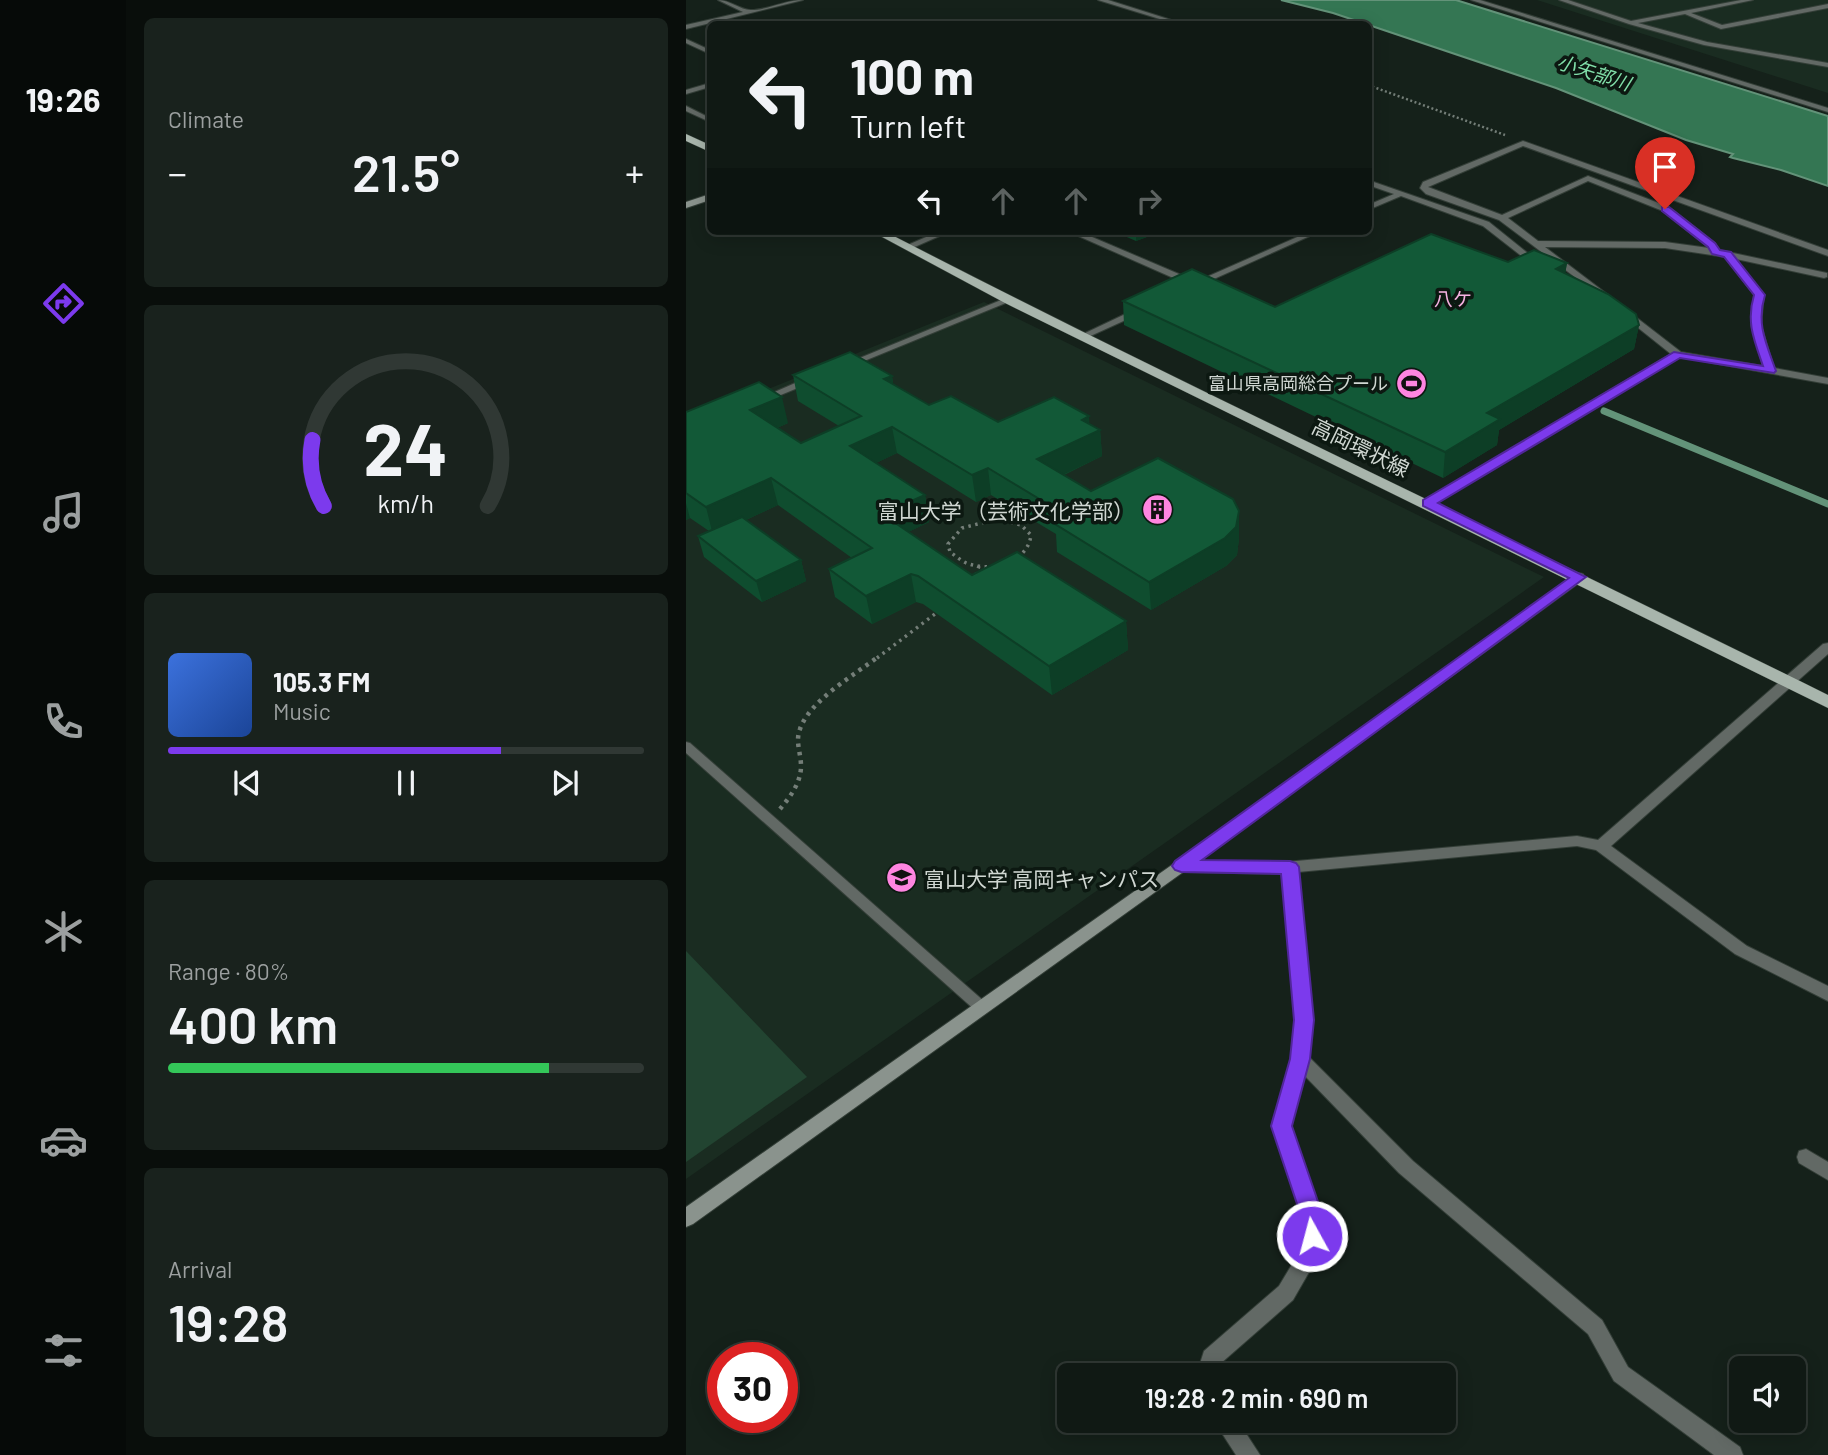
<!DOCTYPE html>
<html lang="en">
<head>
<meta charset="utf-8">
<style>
	body { margin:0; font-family:Barlow,"Noto Sans JP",sans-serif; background:#19221d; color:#f1f3f6; height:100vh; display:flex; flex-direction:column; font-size:26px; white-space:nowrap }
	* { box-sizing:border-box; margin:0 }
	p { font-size:23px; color:#9ca0a0 }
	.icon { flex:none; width:38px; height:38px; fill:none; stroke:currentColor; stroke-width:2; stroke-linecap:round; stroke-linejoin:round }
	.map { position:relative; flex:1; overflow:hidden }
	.drawer { display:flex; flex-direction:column; gap:18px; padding:18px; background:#090e0b; width:560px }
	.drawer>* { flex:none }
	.banner { position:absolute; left:21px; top:21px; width:665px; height:214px; border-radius:10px; box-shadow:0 4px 18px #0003,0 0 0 2px #303834; background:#101914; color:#f1f3f6; overflow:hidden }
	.tools { position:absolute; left:1043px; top:1356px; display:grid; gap:14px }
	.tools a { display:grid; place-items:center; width:77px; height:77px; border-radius:10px; background:#101914; box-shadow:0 4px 18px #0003,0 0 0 2px #303834; font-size:35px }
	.speed { position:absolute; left:21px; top:1342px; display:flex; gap:14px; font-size:35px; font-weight:700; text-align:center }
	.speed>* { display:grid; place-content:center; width:91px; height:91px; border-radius:50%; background:#101914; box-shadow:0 4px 18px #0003,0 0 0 2px #303834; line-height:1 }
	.speed .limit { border:10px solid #d22; background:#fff; color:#111 }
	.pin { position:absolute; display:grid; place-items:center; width:60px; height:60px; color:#fff; margin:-72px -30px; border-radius:50% 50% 50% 0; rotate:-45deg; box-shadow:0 0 7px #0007 }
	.pin .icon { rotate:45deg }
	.me { position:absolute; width:77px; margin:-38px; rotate:353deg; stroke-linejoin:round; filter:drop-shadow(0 0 5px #0008) }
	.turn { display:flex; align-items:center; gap:24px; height:147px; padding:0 28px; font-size:32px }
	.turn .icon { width:91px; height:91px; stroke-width:2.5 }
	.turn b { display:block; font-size:49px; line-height:60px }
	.lanes { display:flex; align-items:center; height:66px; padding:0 28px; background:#0003; justify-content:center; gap:35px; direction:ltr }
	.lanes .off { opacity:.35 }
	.big { font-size:52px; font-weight:600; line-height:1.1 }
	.drawer .widget { flex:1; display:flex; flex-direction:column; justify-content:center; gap:10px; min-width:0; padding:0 24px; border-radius:10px; background:#19221d }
	.drawer .dial { align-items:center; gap:0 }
	.dial svg { height:182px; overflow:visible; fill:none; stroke:#303834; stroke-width:7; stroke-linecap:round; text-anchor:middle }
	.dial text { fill:#f1f3f6; stroke:none }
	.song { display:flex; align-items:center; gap:21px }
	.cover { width:84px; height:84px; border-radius:10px; background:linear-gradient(135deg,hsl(220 70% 55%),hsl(220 70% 35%)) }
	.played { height:7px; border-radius:4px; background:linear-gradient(90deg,#7c3aed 70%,#303834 70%) }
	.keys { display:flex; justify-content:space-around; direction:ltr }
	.heat { display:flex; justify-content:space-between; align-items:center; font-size:38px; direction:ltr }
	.charge { height:10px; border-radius:5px; background:linear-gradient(90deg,#34c759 80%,#303834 0) }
	.trip { position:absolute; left:371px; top:1363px; width:399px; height:70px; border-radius:10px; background:#101914; box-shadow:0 4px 18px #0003,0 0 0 2px #303834; font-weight:600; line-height:70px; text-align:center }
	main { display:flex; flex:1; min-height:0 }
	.tab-bar { display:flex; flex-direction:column; width:126px; justify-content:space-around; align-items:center; background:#060a08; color:#9ca0a0 }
	.tab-bar .icon { width:49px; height:49px }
	.tab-bar .selected { color:#7c3aed }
	.tab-bar b { font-size:32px; color:#f1f3f6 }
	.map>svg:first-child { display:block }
	.built { fill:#1a2c21 }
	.green { fill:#224431 }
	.water { fill:#347653; stroke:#639379; stroke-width:2 }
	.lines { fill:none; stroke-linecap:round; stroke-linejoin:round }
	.stream { stroke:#639379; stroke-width:7 }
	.lane-casing { stroke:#333e37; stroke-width:2 }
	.street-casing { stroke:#333e37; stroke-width:2 }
	.secondary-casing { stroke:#333e37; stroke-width:2 }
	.primary-casing { stroke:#333e37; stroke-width:1 }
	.path-far2 { stroke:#747e78; stroke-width:2.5; stroke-dasharray:2 2.5; stroke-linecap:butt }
	.path-far1 { stroke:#747e78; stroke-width:3.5; stroke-dasharray:2.5 4.5; stroke-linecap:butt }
	.path { stroke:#747e78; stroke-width:4.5; stroke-dasharray:3.5 5; stroke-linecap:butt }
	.lane { fill:#626965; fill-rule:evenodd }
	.street { fill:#626965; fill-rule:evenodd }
	.secondary { fill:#8a938d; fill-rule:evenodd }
	.primary { fill:#a8b5ac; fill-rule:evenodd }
	.wall { fill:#0f4d2f }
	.shaded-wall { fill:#0d3e26 }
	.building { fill:#125937; stroke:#0d3e26; stroke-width:2 }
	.route { fill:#7c3aed; stroke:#51269a; stroke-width:2 }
	.labels { text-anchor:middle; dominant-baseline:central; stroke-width:7; stroke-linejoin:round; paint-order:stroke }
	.far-poi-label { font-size:18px; fill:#d0d7d2; stroke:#0c1811; text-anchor:end }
	.far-water-label { font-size:19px; font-style:italic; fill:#81dfa9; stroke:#0c1811 }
	.far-neighbourhood-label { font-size:19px; fill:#f6b2e2; stroke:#0c1811 }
	.street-label { font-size:21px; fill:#d0d7d2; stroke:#0c1811 }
	.poi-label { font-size:21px; fill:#d0d7d2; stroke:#0c1811; text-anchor:end }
</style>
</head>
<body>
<main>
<nav class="tab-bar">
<b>19:26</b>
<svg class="icon selected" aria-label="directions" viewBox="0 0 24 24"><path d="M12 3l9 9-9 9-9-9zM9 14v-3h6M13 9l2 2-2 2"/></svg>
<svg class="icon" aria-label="music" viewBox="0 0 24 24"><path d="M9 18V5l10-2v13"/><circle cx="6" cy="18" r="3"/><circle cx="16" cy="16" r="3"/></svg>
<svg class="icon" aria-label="phone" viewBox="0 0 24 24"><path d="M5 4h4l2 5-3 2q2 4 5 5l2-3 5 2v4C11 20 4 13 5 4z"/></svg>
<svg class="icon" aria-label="climate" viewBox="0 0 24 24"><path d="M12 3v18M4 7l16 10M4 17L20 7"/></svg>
<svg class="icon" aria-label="car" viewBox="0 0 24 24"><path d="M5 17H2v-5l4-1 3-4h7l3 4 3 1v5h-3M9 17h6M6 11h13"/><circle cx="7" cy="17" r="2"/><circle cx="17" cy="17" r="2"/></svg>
<svg class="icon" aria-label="filters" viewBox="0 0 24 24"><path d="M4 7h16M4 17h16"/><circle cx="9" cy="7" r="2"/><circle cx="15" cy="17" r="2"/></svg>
</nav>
<section class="drawer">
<div class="widget"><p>Climate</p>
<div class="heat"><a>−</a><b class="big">21.5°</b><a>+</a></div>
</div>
<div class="widget dial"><svg viewBox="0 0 100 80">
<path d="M14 69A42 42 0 1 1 86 69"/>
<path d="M14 69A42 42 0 0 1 9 40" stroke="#7c3aed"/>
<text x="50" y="56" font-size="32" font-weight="700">24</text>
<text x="50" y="72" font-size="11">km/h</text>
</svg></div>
<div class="widget">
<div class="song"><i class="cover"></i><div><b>105.3 FM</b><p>Music</p></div></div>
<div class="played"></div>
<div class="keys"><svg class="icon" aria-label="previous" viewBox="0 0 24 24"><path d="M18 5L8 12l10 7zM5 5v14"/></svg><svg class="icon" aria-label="pause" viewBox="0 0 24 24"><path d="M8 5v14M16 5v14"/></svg><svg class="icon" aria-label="next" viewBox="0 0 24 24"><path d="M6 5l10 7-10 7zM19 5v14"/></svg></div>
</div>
<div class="widget"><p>Range · 80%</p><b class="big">400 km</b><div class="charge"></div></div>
<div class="widget"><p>Arrival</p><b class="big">19:28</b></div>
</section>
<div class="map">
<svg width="1142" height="1455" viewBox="0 0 1142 1455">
	<rect width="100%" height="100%" fill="#15211a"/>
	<path class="built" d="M851,0h291v93z
		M298,302l560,275 -858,602v-757z"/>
	<path class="green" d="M0,951l121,126 -121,85z"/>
	<path class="water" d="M595,0h175l372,116v70l-47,-16 -48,-12 -3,-1 3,-3 -47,-14 -130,-52 -223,-75z"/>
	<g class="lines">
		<path class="stream" d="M918,411l224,93"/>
		<defs>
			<path id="lane" d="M32,0c12,0 22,10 33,10 17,0 34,-10 52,-10l-117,29v-4l57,-13z
				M785,0h9l348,108v4z
				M873,0h9l63,21 110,-21h12l-62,13 31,12 106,-21v4l-107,21 -36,-15 -47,9 69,19 121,21v4l-124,-22 -75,-21z
				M447,22l12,2h-15z
				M0,39l24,11v4l-24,-11z
				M24,83v4l-24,7v-4z
				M0,106l24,12v4l-24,-11z
				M682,180l121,42 51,41 -7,2 -50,-39 -82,-30 -33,14v-5l26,-11 -26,-9z
				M254,231h11l-41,18 -7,-2z
				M381,231h11l115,49v3l118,-52h10l-125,56h-3v-3h-6z
				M320,298l7,2 -161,66 -7,-2z
				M452,308l4,3 -1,2 -55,25 -7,-2z
				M123,377l3,1v4l-48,20 -3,1 -5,-3z
				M0,742l4,1 296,260 2,4 -2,4 -5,2 -5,-2 -290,-258z"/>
			<path id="street" d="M412,0h10l76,24h-8z
				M837,141l305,109v6l-305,-110 -95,41 74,28 86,-39 81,31 46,36 4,7 108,23v4l-3,1 -88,-19 28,36 -3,30 13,43 54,10v6l-148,-27 -248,148h-8v-4l247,-147 -49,-39v-4h6l53,41 82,14 -12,-41 3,-30 -29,-38 -60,-9 -120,-1 62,47 2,2 -5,3 -105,-79 -73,-26 -6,-6 3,-6zM902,181l75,30 46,37 -44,-6 -127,-1 -30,-23z
				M1142,643v11l-217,192 136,100 81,40v15l-93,-47 -139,-104 -19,-4 -279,26 15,148 -4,37 104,104 189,159 26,47 112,80 3,8h-29l-100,-74 -26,-47 -189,-161 -95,-98 -14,51 33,92 -3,35 -27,47 -73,64 -3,12h-21l8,-25 75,-65 21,-35 3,-33 -31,-92 19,-67 4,-39 -12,-146 -102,-2 -5,-2 -3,-4 3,-4h109l292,-26 21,4 225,-196z
				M1120,1149l22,13v18l-29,-17 -2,-6 2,-6z
				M528,1421h24l22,34h-24z"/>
			<path id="secondary" d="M24,194v6l-24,8v-6z
				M893,573l4,1 2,3 -2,3 -397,290 -493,354 -7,3v-20l490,-345z"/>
			<path id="primary" d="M0,134l24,11v7l-24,-11z
				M185,231h13c312,161 630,308 944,464v13l-823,-405z"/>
		</defs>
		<use href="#lane" class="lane-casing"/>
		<use href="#street" class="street-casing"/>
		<use href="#secondary" class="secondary-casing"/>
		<use href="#primary" class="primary-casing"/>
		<path class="path-far2" d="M682,85l137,50"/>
		<path class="path-far1" d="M311,519l24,6 10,10c-3,27 -38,37 -62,29 -7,-2 -13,-8 -19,-12l-2,-8 14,-16z
			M290,575l3,-9
			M191,658l62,-47"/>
		<path class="path" d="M94,809c10,-12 21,-26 21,-43 0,-13 -6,-24 -1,-37 10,-29 56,-55 79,-73"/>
		<use href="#lane" class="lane"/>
		<use href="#street" class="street"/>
		<use href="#secondary" class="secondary"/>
		<use href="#primary" class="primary"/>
	</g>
	<path class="wall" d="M427,231h50l-27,10z
		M822,262l59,1 -2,10 74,52 -5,24 -135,81 -2,15 -54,33 -319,-153 -1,-24 152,6z
		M107,375l99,1 1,8 36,21 69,17 92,2 10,6 2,26 -38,19 27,16 148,20v27l-2,17 -11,11 -75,44 -94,-58 -1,-18 -65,-39 -15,7 -79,-49 -21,10 49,32 4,27 -21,10 64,43 154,46 2,29 -76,45 -129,-91 -7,-2 -44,22 -37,-27 -6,-28 23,-11 -74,-53 -32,15 55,40 5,21 -44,21 -58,-45 -6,-21 11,-5 -19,-13 -4,2v-108l102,11 -11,5 24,15 38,-17 -41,-25z"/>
	<path class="shaded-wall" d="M450,231h27l-27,10z
		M881,263l-4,24 -7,-18z
		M953,325l-5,24 -135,81 -2,15 -54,33 2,-26 42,-39z
		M206,376l4,26 -12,-23z
		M96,397l6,26 -32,14 -6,-27z
		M403,416l1,18 10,-4 2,26 -62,30 -3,-27 45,-39z
		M206,427l5,26 -42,20 -5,-27z
		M302,468l3,27 -15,7 -4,-27z
		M85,478l7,27 -65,30 -7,-28z
		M239,495l4,27 -41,20 -6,-28z
		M0,503l4,15 -4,2z
		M553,511v27l-2,17 -11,11 -75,44 -2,-28z
		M115,560l5,21 -44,21 -6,-21z
		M225,574l5,28 -44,22 -6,-28z
		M440,621l2,29 -76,45 -3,-29z"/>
	<path class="building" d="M745,234l77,28 26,-12 33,13 -11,6 52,25 28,20 3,11 -152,88 13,6 -55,33 -322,-151 69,-32 83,38z
		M164,352l42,24 -8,3 45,26 22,-9 47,26 56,-25 35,19 -7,4 18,10 -63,29 54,32 67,-33 75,41 6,12 -3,16 -11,11 -76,44 -94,-58 14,-7 -81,-49 -16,7 -80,-48 -42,19 75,49 -43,19 90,61 45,-23 109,69 -77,45 -131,-90 -7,-2 -45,22 -37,-27 43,-21 -101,-70 -65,29 -20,-14v-81l73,-30 23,15 -32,13 51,33 60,-27 -68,-41z
		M56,517l59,43 -45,21 -58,-45z"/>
	<path class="route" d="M976,207h7l46,36 5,7 11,2 34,43c-9,28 1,48 11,76l-2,2 -94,-15 -242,145 148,74 -384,283 88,1 6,2 3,4 15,153 -4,39 -18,67 32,93 -5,24 -7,2 -8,-2 -3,-7 1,-17 -31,-93 19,-67 4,-39 -13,-146 -100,-2 -6,-2 -3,-4 3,-5 394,-283 -146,-72v-6l251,-148 89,14c-9,-26 -17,-44 -9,-71l-30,-38 -12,-3 -4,-7 -46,-36z"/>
	<defs>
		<symbol id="stadium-disc" viewBox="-11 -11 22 22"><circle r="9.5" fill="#fe85e0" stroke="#0c1811"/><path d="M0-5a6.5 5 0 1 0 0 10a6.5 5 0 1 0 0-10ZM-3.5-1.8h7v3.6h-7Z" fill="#111"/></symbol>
		<symbol id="building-disc" viewBox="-11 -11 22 22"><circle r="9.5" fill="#fe85e0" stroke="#0c1811"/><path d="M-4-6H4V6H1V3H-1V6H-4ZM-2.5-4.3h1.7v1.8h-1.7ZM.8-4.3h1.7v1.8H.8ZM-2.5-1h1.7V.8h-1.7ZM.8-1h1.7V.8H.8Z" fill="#111"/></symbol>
		<symbol id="university-disc" viewBox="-11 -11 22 22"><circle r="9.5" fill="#fe85e0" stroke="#0c1811"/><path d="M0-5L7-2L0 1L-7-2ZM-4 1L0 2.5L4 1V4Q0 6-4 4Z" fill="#111"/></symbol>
	</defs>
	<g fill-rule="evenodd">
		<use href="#stadium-disc" x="708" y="366" width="35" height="35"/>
		<use href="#building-disc" x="454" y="492" width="35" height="35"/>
		<use href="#university-disc" x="198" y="860" width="35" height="35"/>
	</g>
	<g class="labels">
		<g class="far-poi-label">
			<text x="702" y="383">富山県高岡総合プール</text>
		</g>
		<g class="far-water-label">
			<text transform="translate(908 72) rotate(18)">小矢部川</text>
		</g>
		<g class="far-neighbourhood-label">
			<text x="767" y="298">八ケ</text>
		</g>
		<g class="street-label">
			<text transform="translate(675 447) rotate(26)">高岡環状線</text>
		</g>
		<g class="poi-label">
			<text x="448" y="510">富山大学 （芸術文化学部）</text>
			<text x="238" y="878" text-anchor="start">富山大学 高岡キャンパス</text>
		</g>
	</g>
</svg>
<div class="tools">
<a><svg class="icon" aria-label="sound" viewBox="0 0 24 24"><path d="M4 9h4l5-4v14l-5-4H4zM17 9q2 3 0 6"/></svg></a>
</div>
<div class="speed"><div class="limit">30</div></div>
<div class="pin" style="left:979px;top:209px;background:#d93025"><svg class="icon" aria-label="arrive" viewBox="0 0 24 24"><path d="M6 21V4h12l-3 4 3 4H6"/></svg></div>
<svg class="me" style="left:626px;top:1236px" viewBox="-20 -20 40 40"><circle r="17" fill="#7c3aed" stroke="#fff" stroke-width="3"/><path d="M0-11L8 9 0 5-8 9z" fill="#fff"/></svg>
<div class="trip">19:28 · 2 min · 690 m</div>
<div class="banner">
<div class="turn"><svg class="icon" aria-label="left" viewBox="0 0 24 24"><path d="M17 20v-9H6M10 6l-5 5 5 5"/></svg><div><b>100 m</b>Turn left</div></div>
<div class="lanes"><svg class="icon" aria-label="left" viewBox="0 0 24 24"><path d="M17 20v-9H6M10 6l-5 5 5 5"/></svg><svg class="icon off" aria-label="ahead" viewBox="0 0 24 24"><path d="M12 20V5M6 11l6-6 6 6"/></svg><svg class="icon off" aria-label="ahead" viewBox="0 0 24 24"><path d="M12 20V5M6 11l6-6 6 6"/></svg><svg class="icon off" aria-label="right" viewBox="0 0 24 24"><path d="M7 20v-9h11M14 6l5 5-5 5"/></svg></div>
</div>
</div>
</main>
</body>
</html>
